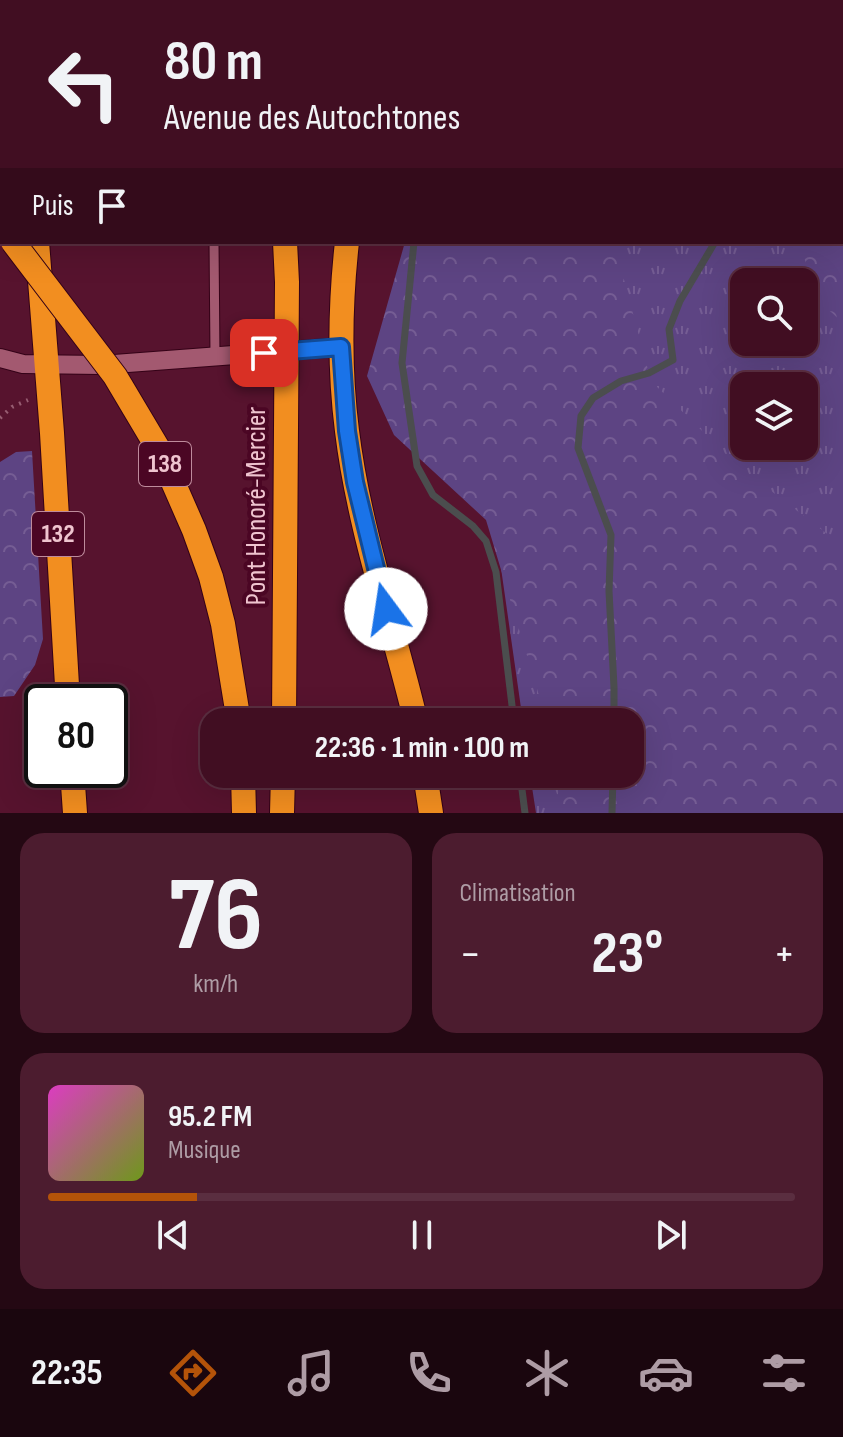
<!DOCTYPE html>
<html lang="fr">
<head>
<meta charset="utf-8">
<style>
	body { margin:0; font-family:"Sofia Sans Condensed",sans-serif; background:#4c1c2f; color:#f1f3f6; height:100vh; display:flex; flex-direction:column; font-size:30px; white-space:nowrap }
	* { box-sizing:border-box; margin:0 }
	p { font-size:26px; color:#ae9ca5 }
	.icon { flex:none; width:44px; height:44px; fill:none; stroke:currentColor; stroke-width:2; stroke-linecap:round; stroke-linejoin:round }
	.map { position:relative; height:813px; overflow:hidden }
	.drawer { display:flex; flex-direction:column; gap:20px; padding:20px; background:#240813; flex:1 }
	.drawer>* { flex:none }
	.banner { position:absolute; left:0px; top:0px; width:844px; height:244px; box-shadow:0 8px 32px #0002,0 0 0 2px #5a2e40; background:#410e22; color:#f1f3f6; overflow:hidden }
	.fabs { position:absolute; left:730px; top:268px; display:grid; gap:16px }
	.fabs a { display:grid; place-items:center; width:88px; height:88px; border-radius:16px; background:#410e22; box-shadow:0 8px 32px #0002,0 0 0 2px #5a2e40; font-size:40px }
	.speed { position:absolute; left:24px; top:684px; display:flex; gap:16px; font-size:40px; font-weight:700; text-align:center }
	.speed>* { display:grid; place-content:center; width:104px; height:104px; border-radius:50%; background:#410e22; box-shadow:0 8px 32px #0002,0 0 0 2px #5a2e40; line-height:1 }
	.speed .limit { border:4px solid #111; border-radius:12px; background:#fff; color:#111 }
	.pin { position:absolute; display:grid; place-items:center; width:68px; height:68px; color:#fff; margin:-34px; border-radius:16px; box-shadow:0 4px 12px #0006 }
	.me { position:absolute; width:88px; margin:-44px; rotate:346deg; stroke-linejoin:round; filter:drop-shadow(0 0 6px #0008) }
	.turn { display:flex; align-items:center; gap:28px; height:168px; padding:0 32px; font-size:36px }
	.turn .icon { width:104px; height:104px; stroke-width:2.5 }
	.turn b { display:block; font-size:56px; line-height:68px }
	.then { display:flex; align-items:center; height:76px; padding:0 32px; background:#0003; gap:16px; font-size:30px }
	.big { font-size:60px; font-weight:700; line-height:1.1 }
	.drawer .widget { flex:1; display:flex; flex-direction:column; justify-content:center; gap:12px; min-width:0; padding:0 28px; border-radius:24px; background:#4c1c2f }
	.drawer .dial { align-items:center; gap:0 }
	.dial b { font-size:104px; line-height:1 }
	.song { display:flex; align-items:center; gap:24px }
	.cover { width:96px; height:96px; border-radius:12px; background:linear-gradient(135deg,hsl(310 70% 55%),hsl(80 70% 35%)) }
	.played { height:8px; border-radius:4px; background:linear-gradient(90deg,#b45309 20%,#5a2e40 20%) }
	.keys { display:flex; justify-content:space-around; direction:ltr }
	.heat { display:flex; justify-content:space-between; align-items:center; font-size:44px; direction:ltr }
	.drawer .tiles { flex:1; display:grid; gap:20px; grid-template-columns:1fr 1fr }
	.widget:last-child { grid-column:span 2 }
	.trip { position:absolute; left:200px; top:708px; width:444px; height:80px; border-radius:24px; background:#410e22; box-shadow:0 8px 32px #0002,0 0 0 2px #5a2e40; font-weight:700; line-height:80px; text-align:center }
	.tabs { display:flex; height:128px; justify-content:space-around; align-items:center; background:#1a060e; color:#ae9ca5 }
	.tabs .icon { width:56px; height:56px }
	.tabs .selected { color:#b45309 }
	.tabs b { font-size:36px; color:#f1f3f6 }
	.map>svg:first-child { display:block }
	.grass { fill:url(#grass-tufts); fill-rule:evenodd }
	.forest { fill:url(#forest-crowns) }
	.lines { fill:none; stroke-linecap:round; stroke-linejoin:round }
	.stream { stroke:#4b4d4e; stroke-width:7 }
	.lane-casing { stroke:#340217; stroke-width:11 }
	.street-casing { stroke:#340217; stroke-width:20 }
	.highway-casing { stroke:#340217; stroke-width:26 }
	.path { stroke:#975d72; stroke-width:4; stroke-dasharray:2 6; stroke-linecap:butt }
	.lane { stroke:#a35970; stroke-width:9 }
	.street { stroke:#a35970; stroke-width:18 }
	.highway { stroke:#f28e20; stroke-width:24 }
	.rail-casing { stroke:#b68192; stroke-width:9 }
	.rail { stroke:#4b0624; stroke-width:6; stroke-dasharray:18; stroke-linecap:butt }
	.highway-bridge-casing { stroke:#340217; stroke-width:26; stroke-linecap:butt }
	.highway-bridge { stroke:#f28e20; stroke-width:24 }
	.route-casing { stroke:#114b97; stroke-width:20 }
	.route { stroke:#1a73e8; stroke-width:14 }
	.labels { text-anchor:middle; dominant-baseline:central; stroke-width:8; stroke-linejoin:round; paint-order:stroke }
	.shield { fill:#4b0624; stroke:#be8b9c; stroke-width:2 }
	.shield-label { font-size:26px; font-weight:bold; fill:#efc4cf }
	.street-label { font-size:28px; fill:#efc4cf; stroke:#4b0624 }
</style>
</head>
<body>
<div class="map">
<svg width="843" height="813" viewBox="0 0 843 813">
	<defs>
		<pattern id="grass-tufts" width="24" height="20" patternUnits="userSpaceOnUse" patternTransform="scale(2)"><rect width="24" height="20" fill="#5d4483"/><path d="M3 7l-1-3M5 7V3M7 7l1-3M15 17l-1-3M17 17v-4M19 17l1-3" fill="none" stroke="#755d94"/></pattern>
		<pattern id="forest-crowns" width="20" height="18" patternUnits="userSpaceOnUse" patternTransform="scale(2)"><rect width="20" height="18" fill="#5d4483"/><path d="M2 6a3 3 0 1 1 6 0M12 15a3 3 0 1 1 6 0" fill="none" stroke="#755d94"/></pattern>
	</defs>
	<rect width="100%" height="100%" fill="#57132e"/>
	<path class="grass" d="M526,0h317v813h-307l-6,-39h100v-52h-107l-31,-217 4,-263h346v-240h-316zM744,282h60v60h-60zM744,386h60v60h-60z"/>
	<path class="forest" d="M843,129v194l-25,-23 -19,-58h43z
		M405,242h209l37,139 85,83 107,82v267h-287l4,-39h70v-52h-83l-61,-202 -92,-85 -27,-59z
		M32,451l11,188 -8,26 -21,31 -14,1v-235l16,-10z"/>
	<g class="lines">
		<path class="stream" d="M810,0v2
			M842,122l1,2
			M414,242l-12,121 15,103 16,29 40,31 13,15 10,31 18,150
			M614,722v-35l-5,-96 2,-56 -33,-87 3,-32 12,-18 28,-17 28,-8 24,-13 -4,-31 11,-28 35,-59
			M520,774l5,39
			M612,813l1,-39"/>
		<defs>
			<path id="lane" d="M426,2l5,-2
				M214,242l1,114"/>
			<path id="street" d="M0,358l23,6 78,1 240,-18"/>
			<path id="highway" d="M25,0v2
				M233,0l1,2
				M413,2l1,-2
				M0,225l2,3
				M37,242l15,191 16,269
				M347,242c-7,63 -8,126 0,189 12,99 46,194 69,291
				M72,770l3,43
				M243,774l1,39
				M425,774l6,39
				M282,813l1,-39"/>
		</defs>
		<use href="#lane" class="lane-casing"/>
		<use href="#street" class="street-casing"/>
		<use href="#highway" class="highway-casing"/>
		<path class="path" d="M0,117l2,-1
			M0,418l12,-11 16,-7"/>
		<use href="#lane" class="lane"/>
		<use href="#street" class="street"/>
		<use href="#highway" class="highway"/>
		<defs>
			<path id="rail" d="M114,2l8,-2
				M167,2l7,-2
				M0,31h2
				M0,46h2"/>
		</defs>
		<use href="#rail" class="rail-casing"/>
		<use href="#rail" class="rail"/>
		<defs>
			<path id="highway-bridge" d="M13,242l102,134 44,74 35,80 17,47 12,47 16,98
				M284,722l3,-440 -2,-40"/>
		</defs>
		<use href="#highway-bridge" class="highway-bridge-casing"/>
		<use href="#highway-bridge" class="highway-bridge"/>
	</g>
	<g class="lines">
		<defs>
			<path id="route" d="M264,353l77,-6 6,84 8,51 31,127"/>
		</defs>
		<use href="#route" class="route-casing"/>
		<use href="#route" class="route"/>
	</g>
	<g class="labels">
		<g class="shield">
			<rect x="139" y="442" width="52" height="44" rx="6"/>
			<rect x="32" y="512" width="52" height="44" rx="6"/>
		</g>
		<g class="shield-label">
			<text x="165" y="464">138</text>
			<text x="58" y="534">132</text>
		</g>
		<g class="street-label">
			<text transform="translate(256 506) rotate(-90)">Pont Honoré-Mercier</text>
		</g>
	</g>
</svg>
<div class="fabs">
<a><svg class="icon" aria-label="search" viewBox="0 0 24 24"><circle cx="10" cy="10" r="6"/><path d="M15 15l6 6"/></svg></a>
<a><svg class="icon" aria-label="layers" viewBox="0 0 24 24"><path d="M12 4l9 5-9 5-9-5zM3 14l9 5 9-5"/></svg></a>
</div>
<div class="speed"><div class="limit">80</div></div>
<div class="pin" style="left:264px;top:353px;background:#d93025"><svg class="icon" aria-label="arrive" viewBox="0 0 24 24"><path d="M6 21V4h12l-3 4 3 4H6"/></svg></div>
<svg class="me" style="left:386px;top:609px" viewBox="-20 -20 40 40"><circle r="19" fill="#fff"/><path d="M0-13L10 11 0 6-10 11z" fill="#1a73e8"/></svg>
<div class="trip">22:36 · 1 min · 100 m</div>
<div class="banner">
<div class="turn"><svg class="icon" aria-label="left" viewBox="0 0 24 24"><path d="M17 20v-9H6M10 6l-5 5 5 5"/></svg><div><b>80 m</b>Avenue des Autochtones</div></div>
<div class="then">Puis<svg class="icon" aria-label="arrive" viewBox="0 0 24 24"><path d="M6 21V4h12l-3 4 3 4H6"/></svg></div>
</div>
</div>
<section class="drawer">
<div class="tiles">
<div class="widget dial"><b>76</b><p>km/h</p></div>
<div class="widget"><p>Climatisation</p>
<div class="heat"><a>−</a><b class="big">23°</b><a>+</a></div>
</div>
<div class="widget">
<div class="song"><i class="cover"></i><div><b>95.2 FM</b><p>Musique</p></div></div>
<div class="played"></div>
<div class="keys"><svg class="icon" aria-label="previous" viewBox="0 0 24 24"><path d="M18 5L8 12l10 7zM5 5v14"/></svg><svg class="icon" aria-label="pause" viewBox="0 0 24 24"><path d="M8 5v14M16 5v14"/></svg><svg class="icon" aria-label="next" viewBox="0 0 24 24"><path d="M6 5l10 7-10 7zM19 5v14"/></svg></div>
</div>
</div>
</section>
<nav class="tabs">
<b>22:35</b>
<svg class="icon selected" aria-label="directions" viewBox="0 0 24 24"><path d="M12 3l9 9-9 9-9-9zM9 14v-3h6M13 9l2 2-2 2"/></svg>
<svg class="icon" aria-label="music" viewBox="0 0 24 24"><path d="M9 18V5l10-2v13"/><circle cx="6" cy="18" r="3"/><circle cx="16" cy="16" r="3"/></svg>
<svg class="icon" aria-label="phone" viewBox="0 0 24 24"><path d="M5 4h4l2 5-3 2q2 4 5 5l2-3 5 2v4C11 20 4 13 5 4z"/></svg>
<svg class="icon" aria-label="climate" viewBox="0 0 24 24"><path d="M12 3v18M4 7l16 10M4 17L20 7"/></svg>
<svg class="icon" aria-label="car" viewBox="0 0 24 24"><path d="M5 17H2v-5l4-1 3-4h7l3 4 3 1v5h-3M9 17h6M6 11h13"/><circle cx="7" cy="17" r="2"/><circle cx="17" cy="17" r="2"/></svg>
<svg class="icon" aria-label="filters" viewBox="0 0 24 24"><path d="M4 7h16M4 17h16"/><circle cx="9" cy="7" r="2"/><circle cx="15" cy="17" r="2"/></svg>
</nav>
</body>
</html>
